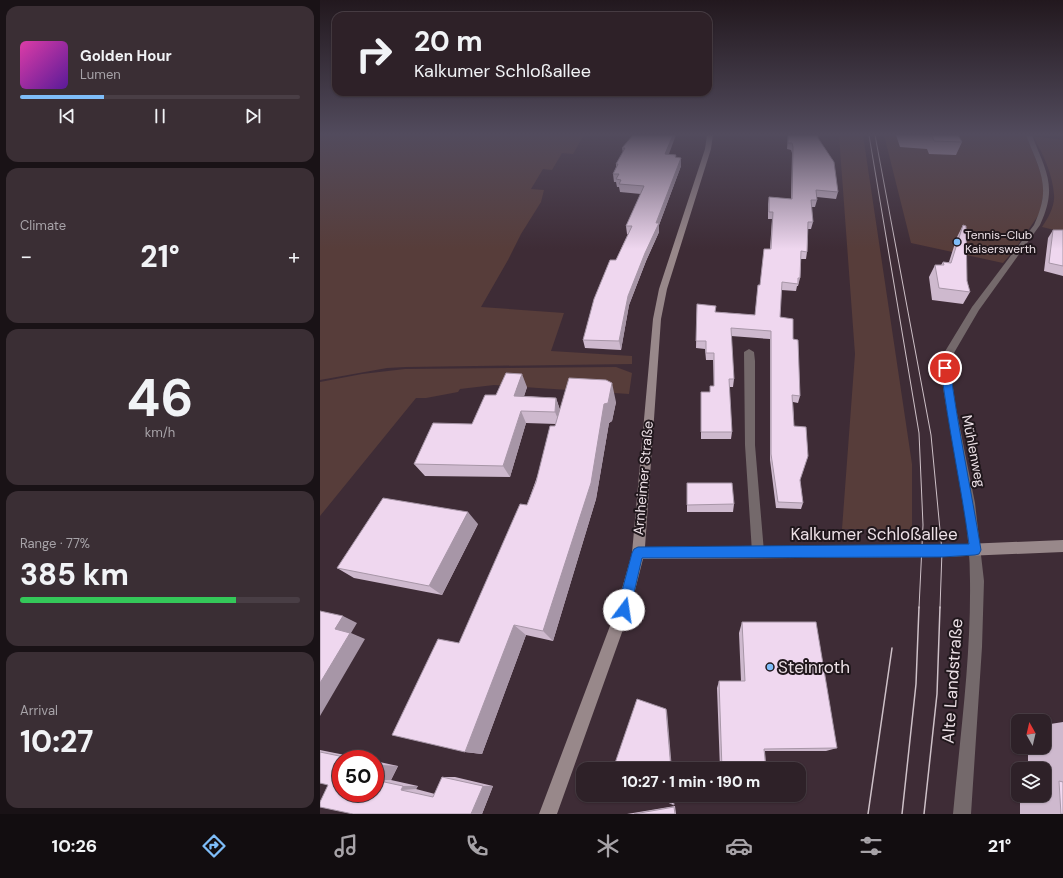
<!DOCTYPE html>
<html lang="en">
<head>
<meta charset="utf-8">
<style>
	body { margin:0; font-family:"DM Sans",sans-serif; background:#3a2e34; color:#f1f3f6; height:100vh; display:flex; flex-direction:column; font-size:15px; white-space:nowrap }
	* { box-sizing:border-box; margin:0 }
	p { font-size:13px; color:#a7a3a8 }
	.icon { flex:none; width:22px; height:22px; fill:none; stroke:currentColor; stroke-width:2; stroke-linecap:round; stroke-linejoin:round }
	.map { position:relative; flex:1; overflow:hidden }
	.side { display:flex; flex-direction:column; gap:6px; padding:6px; background:#191216; width:320px }
	.side>* { flex:none }
	.top-card { position:absolute; left:12px; top:12px; width:380px; height:84px; border-radius:12px; box-shadow:0 1px 3px #0004,0 0 0 1px #493e45; background:#2e2128; color:#f1f3f6; overflow:hidden }
	.needle { width:26px; rotate:352deg }
	.buttons { position:absolute; left:691px; top:714px; display:grid; gap:8px }
	.buttons a { display:grid; place-items:center; width:40px; height:40px; border-radius:8px; background:#2e2128; box-shadow:0 1px 3px #0004,0 0 0 1px #493e45; font-size:20px }
	.speed { position:absolute; left:12px; top:750px; display:flex; gap:8px; font-size:20px; font-weight:700; text-align:center }
	.speed>* { display:grid; place-content:center; width:52px; height:52px; border-radius:50%; background:#2e2128; box-shadow:0 1px 3px #0004,0 0 0 1px #493e45; line-height:1 }
	.speed .limit { border:6px solid #d22; background:#fff; color:#111 }
	.pin { position:absolute; display:grid; place-items:center; width:34px; height:34px; color:#fff; margin:-17px; border:2px solid #fff; border-radius:50%; box-shadow:0 1px 4px #0007 }
	.me { position:absolute; width:44px; margin:-22px; rotate:14deg; stroke-linejoin:round; filter:drop-shadow(0 0 3px #0008) }
	.turn { display:flex; align-items:center; gap:14px; height:84px; padding:0 16px; font-size:18px }
	.turn .icon { width:52px; height:52px; stroke-width:2.5 }
	.turn b { display:block; font-size:28px; line-height:34px }
	.big { font-size:30px; font-weight:800; line-height:1.1 }
	.side .tile { flex:1; display:flex; flex-direction:column; justify-content:center; gap:6px; min-width:0; padding:0 14px; border-radius:12px; background:#3a2e34 }
	.side .dial { align-items:center; gap:0 }
	.dial b { font-size:52px; line-height:1 }
	.song { display:flex; align-items:center; gap:12px }
	.cover { width:48px; height:48px; border-radius:6px; background:linear-gradient(135deg,hsl(320 70% 55%),hsl(270 70% 35%)) }
	.played { height:4px; border-radius:2px; background:linear-gradient(90deg,#7ebdf9 30%,#493e45 30%) }
	.keys { display:flex; justify-content:space-around; direction:ltr }
	.heat { display:flex; justify-content:space-between; align-items:center; font-size:22px; direction:ltr }
	.charge { height:6px; border-radius:3px; background:linear-gradient(90deg,#34c759 77%,#493e45 0) }
	.trip { position:absolute; left:256px; top:762px; width:230px; height:40px; border-radius:12px; background:#2e2128; box-shadow:0 1px 3px #0004,0 0 0 1px #493e45; font-weight:800; line-height:40px; text-align:center }
	.dock { display:flex; height:64px; justify-content:space-around; align-items:center; background:#120d10; color:#a7a3a8 }
	.dock .icon { width:28px; height:28px }
	.dock .selected { color:#7ebdf9 }
	.dock b { font-size:18px; color:#f1f3f6 }
	main { display:flex; flex:1; min-height:0 }
	.map>svg:first-child { display:block }
	.green { fill:#573d3a }
	.lines { fill:none; stroke-linecap:round; stroke-linejoin:round }
	.minor { fill:#74696b; fill-rule:evenodd }
	.secondary { fill:#98888a; fill-rule:evenodd }
	.tram-far1 { stroke:#cec1c8; stroke-width:1 }
	.tram { stroke:#cec1c8; stroke-width:1.5 }
	.wall { fill:#ceb9ce }
	.shaded-wall { fill:#a796a7 }
	.building { fill:#efd7ef; stroke:#a796a7 }
	.route { fill:#1a73e8; stroke:#114b97 }
	.poi-dot { fill:#7ebdf9; stroke:#20171c; stroke-width:1.5 }
	.labels { text-anchor:middle; dominant-baseline:central; stroke-width:4; stroke-linejoin:round; paint-order:stroke }
	.far-poi-label { font-size:12px; fill:#ece0e6; stroke:#20171c; text-anchor:start }
	.street-label { font-size:14px; fill:#ece0e6; stroke:#20171c }
	.near-street-label { font-size:17px; fill:#ece0e6; stroke:#20171c }
	.near-poi-label { font-size:17px; fill:#ece0e6; stroke:#20171c; text-anchor:start }
</style>
</head>
<body>
<main>
<section class="side">
<div class="tile">
<div class="song"><i class="cover"></i><div><b>Golden Hour</b><p>Lumen</p></div></div>
<div class="played"></div>
<div class="keys"><svg class="icon" aria-label="previous" viewBox="0 0 24 24"><path d="M18 5L8 12l10 7zM5 5v14"/></svg><svg class="icon" aria-label="pause" viewBox="0 0 24 24"><path d="M8 5v14M16 5v14"/></svg><svg class="icon" aria-label="next" viewBox="0 0 24 24"><path d="M6 5l10 7-10 7zM19 5v14"/></svg></div>
</div>
<div class="tile"><p>Climate</p>
<div class="heat"><a>−</a><b class="big">21°</b><a>+</a></div>
</div>
<div class="tile dial"><b>46</b><p>km/h</p></div>
<div class="tile"><p>Range · 77%</p><b class="big">385 km</b><div class="charge"></div></div>
<div class="tile"><p>Arrival</p><b class="big">10:27</b></div>
</section>
<div class="map">
<svg width="743" height="814" viewBox="0 0 743 814">
	<rect width="100%" height="100%" fill="#3e2c36"/>
	<path class="green" d="M0,135h264l-11,19 -11,-1 -10,17 -9,-1 -12,20 13,1 -3,12 -20,32 -13,26 -27,47 83,6 -13,38 81,5v8l-226,3 -19,1 -67,12z
		M519,135h24l49,329v65h-70l13,-175z
		M564,135h142l17,43 1,12 -4,23 -25,36 -12,14 -92,-20z
		M713,136l30,4v92l-21,-5c6,-9 13,-21 12,-32 -1,-20 -11,-41 -21,-59z
		M296,367l16,6 -3,21 -135,-9 -34,4 -2,3 -32,6h-10l-96,118v-134l42,-8 43,-5z"/>
	<g class="lines">
		<path class="minor" d="M706,135h6c14,37 26,51 8,90l-61,85 -28,48 -1,10 6,40 19,95 9,78 -2,66 -11,167h-18c7,-77 18,-155 17,-233 0,-71 -20,-142 -30,-213l1,-10 31,-51 62,-82c18,-39 6,-53 -8,-90z
			M429,349l5,3 1,9v84l9,107 -2,4 -4,2 -4,-2 -2,-4 -7,-107 -1,-93z"/>
		<path class="secondary" d="M387,135h6l-2,14 -44,140 -6,30 -16,228 297,-2 121,-5v12l-121,5 -299,2 -13,51 -73,204h-18l77,-204 16,-57 21,-234 6,-30 46,-140z"/>
		<path class="tram-far1" d="M549,135l50,298 4,92 -4,83
			M555,135l56,300 11,116 -2,57"/>
		<path class="tram" d="M548,814l24,-166
			M582,814l14,-130 3,-77
			M604,814l13,-120 3,-87"/>
	</g>
	<path class="wall" d="M468,135h30v3l20,54 -2,7 -19,-2v3l-2,7h-4l2,15 -2,7h-3l-1,23 -1,7h-5l-1,19 -2,8h-1l-1,5 -15,-1 -1,27 13,22 7,57 -2,7 -5,-1 1,24 6,54 3,23 -2,6 -25,-1 -6,-48v-121l-39,-3 3,43 -1,8h-4l3,45 -1,7h-30v-47h9l4,-6 -1,-26h-7l-1,-11 -9,-1 1,-44 19,8 39,3 3,-30h2l10,-36 2,-30h-4v-15l1,-7 22,2 1,-46 -1,-3 -4,-1z
		M576,135h62l4,7 -6,13 -27,-1 -2,-5 -27,-2z
		M302,148l54,7v3h5v8l-22,59v7l-13,29 -17,44 -8,45 -36,-2 -2,-8 33,-80 12,-26h-1l-1,-8 15,-32 -21,-2 -1,-5h-2l-1,-5h-2l-1,-8 3,-7v-3l7,-11z
		M643,225l4,56 3,11 -7,12 -31,-4 -3,-23 6,-12h6l2,-3h6l8,-25z
		M733,230h10v46l-19,-5 4,-33z
		M207,387l-3,9 32,2 4,12 56,-8 -4,19 -3,2 -13,76 -43,142 -27,-6 -44,119 -17,-2 -6,-109 68,-138 29,-81 -30,-1 -16,54 -85,-1 -11,-12 58,-40 24,-29z
		M367,483l47,21 -1,8h-46z
		M158,524l-36,71 -88,-17 -17,-10z
		M422,622l95,126 -11,3h-61l1,18h-46l-3,-81 2,-7h22l-2,-48z
		M743,722v92h-43v-19h24v-26h-16v-22h16v-22z
		M0,750l45,9h-24l34,34v-32l23,5 -7,14 27,6 -2,3 19,5 7,-17h13l38,9 -11,28 -162,-31z
		M355,806l1,8h-49z"/>
	<path class="shaded-wall" d="M353,135h3l-10,27 -1,-8z
		M361,158v8l-22,59v7l-13,29 -17,44 -8,45 -2,-9 9,-45z
		M202,374l5,13 -7,22 -6,-13z
		M292,383l4,19 -4,19 -3,2 -13,76 -43,142 -10,-10 61,-227z
		M236,398l4,12v14l-5,-12z
		M201,411l5,12 -16,54 -7,-11z
		M148,512l10,12 -36,71 -13,-9z
		M23,616l14,7 -6,10 14,6 -45,77v-33l15,-54z
		M194,625l12,10 -44,119 -17,-2z
		M346,709l1,2 5,58h-1z
		M62,765l16,1 -7,14h-16z
		M83,786h15l-2,3 -15,1z
		M163,786h10l-11,28h-11z"/>
	<path class="building" d="M313,135h40l-8,19 11,1 -1,2 6,1 -25,65h3l-14,30 -17,43 -9,45 -36,-1 11,-41 16,-39h6l16,-34h-6l18,-40 -25,-2 2,-4 -5,-1 3,-5h-6l5,-10h-2l9,-16h-3z
		M468,135h30v3l16,24 4,30 -22,-2 1,10h-6l2,22h-5l-1,30 -6,-1 -1,27h-2v6l-16,-2 -2,35 13,2v20l5,1 2,56 -8,-1 2,31 12,1 2,29 -8,24 3,23 -25,-1 -7,-48v-123l-40,-3 3,51h-5l3,53h-31v-40h9v-6h4v-33h-8v-12h-10l1,-37 19,2 -1,6 40,3 3,-30h2l4,-36h7l2,-37h-4v-15l23,2 1,-52 -1,-4h-4z
		M597,135h41l4,7 -28,-1 -2,-5z
		M643,225l3,1 1,55 3,11 -31,-4 -4,-23h9l-1,-3 8,1z
		M733,230h10v36l-14,-3z
		M186,373l16,1 -8,22 42,2 -1,14 -34,-1 -18,55 -89,-2 19,-41 39,1 13,-29h11z
		M249,378l37,2 6,3 -4,20 -4,1 -13,79 -48,148 -29,-6 -49,127 -73,-17 46,-96 21,4 61,-139 7,1 9,-23 14,-56h5z
		M367,483h45l2,21 -47,1z
		M63,498l85,14 -39,74 -92,-18z
		M0,611l23,5 -8,13 15,4 -30,50z
		M422,622h74l21,126 -73,1 2,20h-44l-3,-88h26z
		M317,699l29,10 5,60h-58z
		M0,752l34,7h-13v34h34v-30l7,2 -7,15 28,6 -2,4 32,7 9,-20 41,9 -12,28h-118l-33,-7v-5l8,-17 -8,-2z
		M739,781l4,1v32h-2z
		M332,795h21l1,10z
		M354,807l1,7h-41z"/>
	<linearGradient id="sky" x2="0" y2="1"><stop stop-color="#22181e"/><stop offset="0.54" stop-color="#524b5d"/><stop offset="1" stop-color="#524b5d" stop-opacity="0"/></linearGradient>
	<rect width="743" height="249" fill="url(#sky)"/>
	<path class="route" d="M625,365l5,3c8,61 21,121 31,182l-2,4 -4,1 -33,2 -300,1 -12,52 -2,5 -4,1 -5,-1 -2,-5 15,-57 2,-4 4,-2 331,-3c-8,-59 -21,-117 -28,-176z"/>
	<g class="poi-dot">
		<circle cx="637" cy="242" r="4"/>
		<circle cx="450" cy="667" r="4"/>
	</g>
	<g class="labels">
		<g class="far-poi-label">
			<text x="645" y="235">Tennis-Club<tspan x="645" dy="14">Kaiserswerth</tspan></text>
		</g>
		<g class="street-label">
			<text transform="translate(654 451) rotate(79)">Mühlenweg</text>
			<text transform="translate(323 478) rotate(-85)">Arnheimer Straße</text>
		</g>
		<g class="near-street-label">
			<text x="554" y="534">Kalkumer Schloßallee</text>
			<text transform="translate(632 681) rotate(-86)">Alte Landstraße</text>
		</g>
		<g class="near-poi-label">
			<text x="458" y="667">Steinroth</text>
		</g>
	</g>
</svg>
<div class="buttons">
<a><svg class="needle" viewBox="-14 -14 28 28"><path d="M0-13l5 13h-10z" fill="#e53935"/><path d="M0 13l5-13h-10z" fill="#a7a3a8"/></svg></a>
<a><svg class="icon" aria-label="layers" viewBox="0 0 24 24"><path d="M12 4l9 5-9 5-9-5zM3 14l9 5 9-5"/></svg></a>
</div>
<div class="speed"><div class="limit">50</div></div>
<div class="pin" style="left:625px;top:368px;background:#d93025"><svg class="icon" aria-label="arrive" viewBox="0 0 24 24"><path d="M6 21V4h12l-3 4 3 4H6"/></svg></div>
<svg class="me" style="left:304px;top:610px" viewBox="-20 -20 40 40"><circle r="19" fill="#fff"/><path d="M0-13L10 11 0 6-10 11z" fill="#1a73e8"/></svg>
<div class="trip">10:27 · 1 min · 190 m</div>
<div class="top-card">
<div class="turn"><svg class="icon" aria-label="right" viewBox="0 0 24 24"><path d="M7 20v-9h11M14 6l5 5-5 5"/></svg><div><b>20 m</b>Kalkumer Schloßallee</div></div>
</div>
</div>
</main>
<nav class="dock">
<b>10:26</b>
<svg class="icon selected" aria-label="directions" viewBox="0 0 24 24"><path d="M12 3l9 9-9 9-9-9zM9 14v-3h6M13 9l2 2-2 2"/></svg>
<svg class="icon" aria-label="music" viewBox="0 0 24 24"><path d="M9 18V5l10-2v13"/><circle cx="6" cy="18" r="3"/><circle cx="16" cy="16" r="3"/></svg>
<svg class="icon" aria-label="phone" viewBox="0 0 24 24"><path d="M5 4h4l2 5-3 2q2 4 5 5l2-3 5 2v4C11 20 4 13 5 4z"/></svg>
<svg class="icon" aria-label="climate" viewBox="0 0 24 24"><path d="M12 3v18M4 7l16 10M4 17L20 7"/></svg>
<svg class="icon" aria-label="car" viewBox="0 0 24 24"><path d="M5 17H2v-5l4-1 3-4h7l3 4 3 1v5h-3M9 17h6M6 11h13"/><circle cx="7" cy="17" r="2"/><circle cx="17" cy="17" r="2"/></svg>
<svg class="icon" aria-label="filters" viewBox="0 0 24 24"><path d="M4 7h16M4 17h16"/><circle cx="9" cy="7" r="2"/><circle cx="15" cy="17" r="2"/></svg>
<b>21°</b>
</nav>
</body>
</html>
